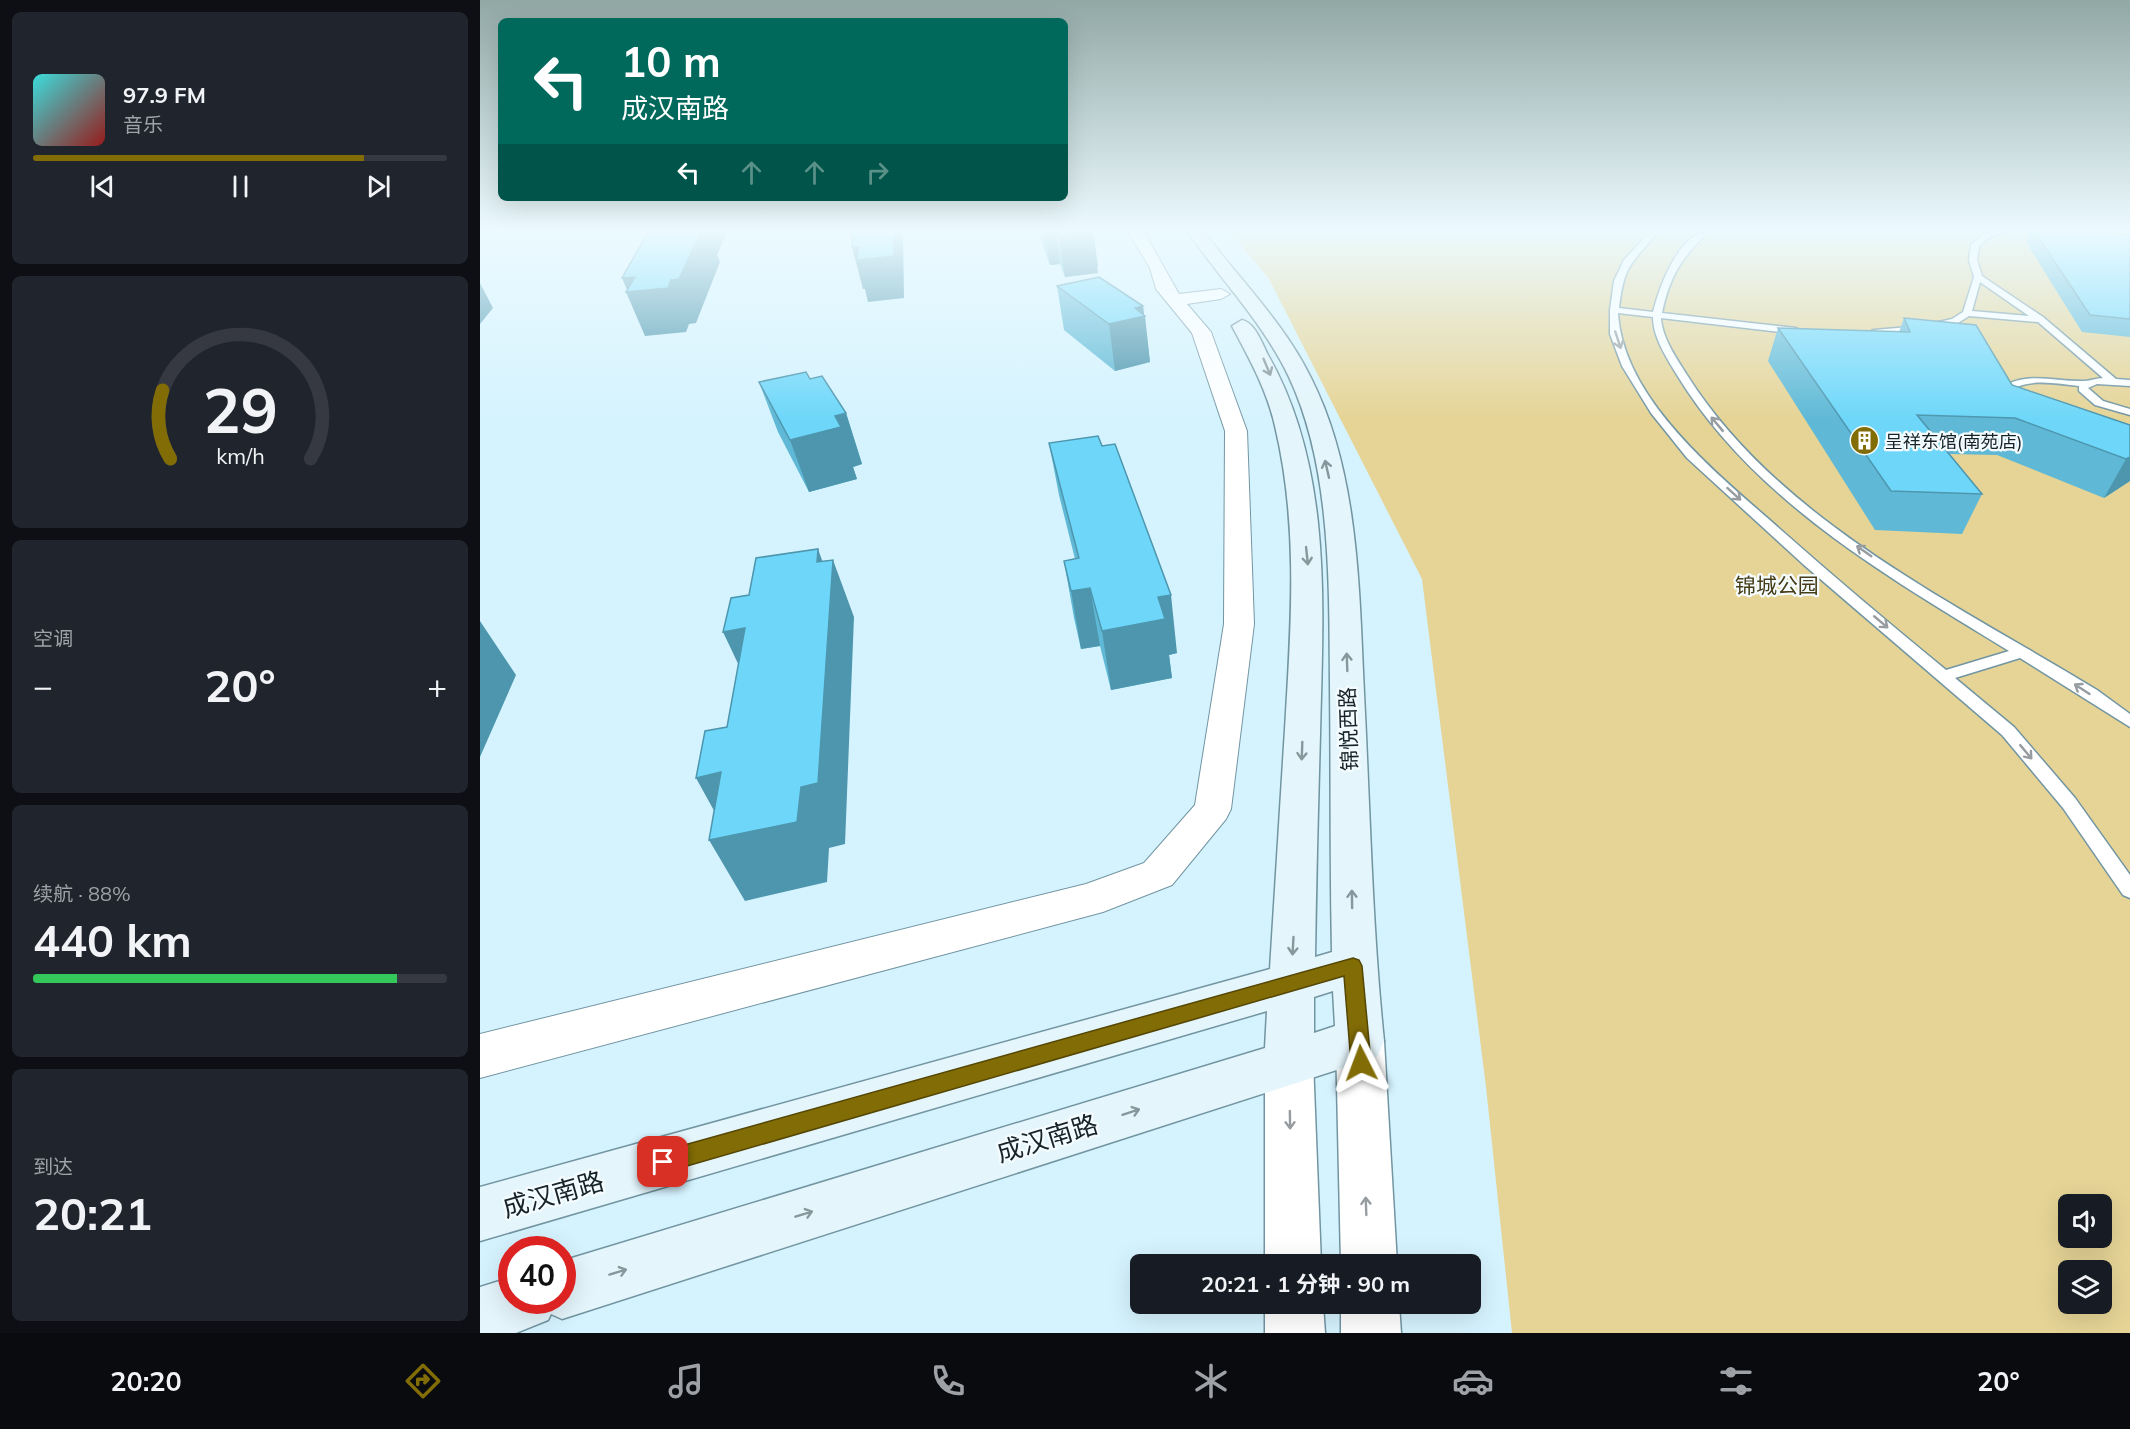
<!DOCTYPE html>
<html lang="zh">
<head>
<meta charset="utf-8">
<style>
	body { margin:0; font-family:Mulish,"Noto Sans SC",sans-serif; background:#20242c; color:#f1f3f6; height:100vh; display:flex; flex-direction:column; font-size:22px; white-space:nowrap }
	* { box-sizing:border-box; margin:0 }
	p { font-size:20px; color:#9ea1a6 }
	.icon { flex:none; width:33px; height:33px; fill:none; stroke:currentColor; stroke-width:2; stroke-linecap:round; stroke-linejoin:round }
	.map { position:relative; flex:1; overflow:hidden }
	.details { display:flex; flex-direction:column; gap:12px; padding:12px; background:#0d0f14; width:480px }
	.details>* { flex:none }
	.guide { position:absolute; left:18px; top:18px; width:570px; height:183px; border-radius:9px; box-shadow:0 6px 24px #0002; background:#00695c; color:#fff; overflow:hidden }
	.tools { position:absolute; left:1578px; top:1194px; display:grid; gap:12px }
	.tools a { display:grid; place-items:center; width:54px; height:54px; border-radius:9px; background:#171b24; box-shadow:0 6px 24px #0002; font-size:30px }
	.speed { position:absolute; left:18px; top:1236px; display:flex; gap:12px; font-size:30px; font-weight:700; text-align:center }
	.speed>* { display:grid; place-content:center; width:78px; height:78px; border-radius:50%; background:#171b24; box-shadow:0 6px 24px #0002; line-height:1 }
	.speed .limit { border:9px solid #d22; background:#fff; color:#111 }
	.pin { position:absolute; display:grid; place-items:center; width:51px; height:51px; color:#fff; margin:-26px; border-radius:12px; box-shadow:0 3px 9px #0006 }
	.me { position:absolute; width:66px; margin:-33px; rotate:357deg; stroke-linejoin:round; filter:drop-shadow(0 0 4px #0008) }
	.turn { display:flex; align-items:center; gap:21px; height:126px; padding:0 24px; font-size:27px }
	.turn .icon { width:78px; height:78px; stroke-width:2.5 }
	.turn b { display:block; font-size:42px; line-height:51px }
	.lanes { display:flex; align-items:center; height:57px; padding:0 24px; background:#0003; justify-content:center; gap:30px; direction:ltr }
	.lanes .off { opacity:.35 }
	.big { font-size:45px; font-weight:700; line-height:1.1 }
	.details .tile { flex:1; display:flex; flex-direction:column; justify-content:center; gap:9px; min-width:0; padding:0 21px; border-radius:9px; background:#20242c }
	.details .dial { align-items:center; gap:0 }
	.dial svg { height:156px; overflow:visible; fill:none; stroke:#363941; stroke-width:7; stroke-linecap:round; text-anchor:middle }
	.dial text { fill:#f1f3f6; stroke:none }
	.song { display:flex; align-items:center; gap:18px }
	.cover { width:72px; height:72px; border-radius:9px; background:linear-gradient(135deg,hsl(180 70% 55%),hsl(0 70% 35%)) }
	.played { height:6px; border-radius:3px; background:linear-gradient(90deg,#826c06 80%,#363941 80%) }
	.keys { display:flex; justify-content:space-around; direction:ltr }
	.heat { display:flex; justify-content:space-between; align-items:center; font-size:33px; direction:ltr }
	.charge { height:9px; border-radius:4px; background:linear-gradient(90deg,#34c759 88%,#363941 0) }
	.trip { position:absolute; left:650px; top:1254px; width:351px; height:60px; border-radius:9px; background:#171b24; box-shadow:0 6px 24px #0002; font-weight:700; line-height:60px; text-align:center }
	.tabs { display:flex; height:96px; justify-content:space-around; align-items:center; background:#090b0e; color:#9ea1a6 }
	.tabs .icon { width:42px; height:42px }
	.tabs .current { color:#826c06 }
	.tabs b { font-size:27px; color:#f1f3f6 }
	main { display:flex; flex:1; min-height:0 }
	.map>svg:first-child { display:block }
	.green { fill:#e6d496; fill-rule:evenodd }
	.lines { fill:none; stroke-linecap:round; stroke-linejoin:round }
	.service-casing { stroke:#7295a2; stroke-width:3 }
	.minor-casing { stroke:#7295a2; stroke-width:2 }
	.tertiary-casing { stroke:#7295a2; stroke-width:3 }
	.secondary-casing { stroke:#7295a2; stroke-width:3 }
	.service { fill:#fff; fill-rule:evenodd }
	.minor { fill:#fff; fill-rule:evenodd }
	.tertiary { fill:#fff; fill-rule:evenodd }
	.secondary { fill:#e4f5fb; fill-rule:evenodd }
	.wall { fill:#5fb9d6 }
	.shaded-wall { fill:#4d96ae }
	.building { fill:#6ed7f9; stroke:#4d96ae; stroke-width:1.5 }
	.oneway { stroke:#969c9f }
	.oneway2 { stroke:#87979c }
	.route { fill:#826c06; stroke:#544604; stroke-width:1.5 }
	.labels { text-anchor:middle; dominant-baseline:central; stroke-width:4.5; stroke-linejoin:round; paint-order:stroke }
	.far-poi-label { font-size:18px; fill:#162429; stroke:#f5fcff; text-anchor:start }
	.park-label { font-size:21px; fill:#463c17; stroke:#f5fcff }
	.street-label { font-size:21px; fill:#162429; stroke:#f5fcff }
	.near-street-label { font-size:26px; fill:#162429; stroke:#f5fcff }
</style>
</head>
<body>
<main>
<section class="details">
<div class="tile">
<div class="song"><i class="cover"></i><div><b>97.9 FM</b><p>音乐</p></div></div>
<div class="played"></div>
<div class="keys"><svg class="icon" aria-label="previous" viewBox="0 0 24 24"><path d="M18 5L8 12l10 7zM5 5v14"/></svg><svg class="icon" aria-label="pause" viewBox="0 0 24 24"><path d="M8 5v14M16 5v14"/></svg><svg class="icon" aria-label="next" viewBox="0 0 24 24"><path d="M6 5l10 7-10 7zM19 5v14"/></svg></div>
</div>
<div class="tile dial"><svg viewBox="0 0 100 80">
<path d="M14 69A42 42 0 1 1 86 69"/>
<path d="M14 69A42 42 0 0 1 10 34" stroke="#826c06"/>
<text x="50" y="56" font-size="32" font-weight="700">29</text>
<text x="50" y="72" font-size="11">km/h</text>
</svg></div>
<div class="tile"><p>空调</p>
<div class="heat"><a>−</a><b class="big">20°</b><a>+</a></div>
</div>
<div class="tile"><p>续航 · 88%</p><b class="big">440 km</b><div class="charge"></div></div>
<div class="tile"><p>到达</p><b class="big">20:21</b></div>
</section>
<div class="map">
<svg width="1650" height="1333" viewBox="0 0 1650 1333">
	<rect width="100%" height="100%" fill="#d5f3fe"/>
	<path class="green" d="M750,232h900v1101h-618l-26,-246 -64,-508 -153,-300zM1588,1204h34v34h-34zM1588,1270h34v34h-34z"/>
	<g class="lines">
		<defs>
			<path id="service" d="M1170,232h8c-27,32 -34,33 -39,76l34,4c6,-24 26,-80 55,-80 -27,27 -38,43 -46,81l134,15 5,3 -5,3 -135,-16c1,20 16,41 26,57 92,146 268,228 410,315l33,24v13l-110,-69 -65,20 59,49 61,71 55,77v23l-7,-3 -60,-87 -61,-73 -198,-170 -117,-107 -36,-45 -29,-47 -12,-32v-24l4,-29 10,-21zM1138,313l35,4c0,21 14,41 24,58 76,125 210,201 332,276l-63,19c-56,-46 -112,-93 -166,-141 -61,-54 -157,-129 -162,-216z
				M1511,232h13l-14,5 -11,9 -2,14 5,16 61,41 73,62 14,1v6l-33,-2 -9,4 15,13 27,8v6l-35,-10 -16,-14v-5c-22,-2 -51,-9 -71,6l-1,8h-8v-11c27,-19 56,-7 85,-8 7,0 12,-3 19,-3l-65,-56 -69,-6 -11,7 -38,9 -49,3v-4l3,-1 46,-4 32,-7 11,-7 11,-35 -5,-17 2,-15 13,-12zM1500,282l49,34 -57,-5z"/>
			<path id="minor" d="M648,232h16l35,62 42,-5 9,5 -9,5 -34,5 24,28 36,99 7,193 -23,185 -5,10 -54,66 -69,27 -623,166v-44l606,-150 58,-21 51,-58 29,-181 1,-193 -33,-98 -36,-44 -6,-21z"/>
			<path id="tertiary" d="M880,1019l17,6 7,16 13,223h-56l-5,-223 7,-16z
				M809,1038l17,7 7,16 8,203h-56v-203l7,-16z
				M785,1304h58l2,29h-60z
				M861,1304h58l2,29h-60z"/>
			<path id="secondary" d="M708,232h16c36,48 81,92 107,146 48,95 48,211 53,315 6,116 8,232 20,348l-7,16 -815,262 -11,-5 -3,6 -32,13h-36v-46l32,-10v23h50v-39l703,-213 2,-37 -787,230v-54l790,-218c5,-80 10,-160 15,-240 6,-102 14,-203 -10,-303 -8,-36 -26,-68 -43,-100l10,-6c13,3 20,23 26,35 65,114 55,252 52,379 -2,74 -4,149 -5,223l17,-5c-2,-89 -1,-178 -2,-267 -1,-99 2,-217 -41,-308 -25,-53 -68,-97 -101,-145zM853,991l2,35 -21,7v-36z"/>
		</defs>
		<use href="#service" class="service-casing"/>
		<use href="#minor" class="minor-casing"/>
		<use href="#tertiary" class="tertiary-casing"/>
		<use href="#secondary" class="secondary-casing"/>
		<use href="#service" class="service"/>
		<use href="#minor" class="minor"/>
		<use href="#tertiary" class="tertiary"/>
		<use href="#secondary" class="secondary"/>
	</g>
	<path class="wall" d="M558,232h55l5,35h-1l1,6 -33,4 -5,-13 -10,1z
		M1550,232h59l41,3v102l-48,-5 -56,-90z
		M577,286l86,20 7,56 -35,9 -51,-41z
		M1424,318l108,67 118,40v56l-26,17 -107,-43 -48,-1 33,40 -20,40 -87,-4 -107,-169 10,-33 121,4z
		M330,379l36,34 16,51 -9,3 4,12 -48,13 -31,-60 -19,-50z
		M569,443l128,210 -8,2 3,23 -61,12 -11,-44 -19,3 -7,-31 -10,-57 11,-2 -16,-64z"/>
	<path class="shaded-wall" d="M221,232h26l-10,23 3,7 -24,61 -7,1 -3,8 -41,4 -19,-44h2l-6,-14 13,-1 36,3z
		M414,232h9l1,66 -36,4 -3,-13h-2l-11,-42h6z
		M565,232h10l5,32 -10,1z
		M610,232h3l5,35h-1l1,6 -33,4 -6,-41z
		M0,283l13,25 -13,16z
		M663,306l1,10h1l5,46 -35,9 -6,-47 26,-16z
		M366,413l16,51 -9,3 4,12 -48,13 -19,-52 45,-24z
		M1650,457v24l-26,17 22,-39z
		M338,549l13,36 2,-25 21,57 -9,227 -16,4 -2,34 -82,19 -36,-61 19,-4 -32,-58 25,-6 96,-210z
		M610,588l10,58 -19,3 -10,-58z
		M691,595l6,58 -8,2 3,23 -61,12 -9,-59 56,-34z
		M0,621l36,54 -36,82z
		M265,628l6,63 -28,-59z"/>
	<path class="building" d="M168,232h53l-22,47 -8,1 -3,8 -42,4 9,-15 -13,1z
		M373,232h41v24l-37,4 1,-13h-6z
		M577,232h35v1l-33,3z
		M1555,232h54l41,3v84l-40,-4z
		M619,277l44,29 -8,2 10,8 -36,8 -52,-38z
		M1424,318l72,7 36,60 118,40v32l-4,2 -111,-41 -98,-3 65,79 -91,-3 -113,-163 132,4z
		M326,372l4,7 12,-3 24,37 -11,3 6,11 -51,13 -31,-58z
		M618,436l4,10 13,-2 56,151 -13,2 7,22 -63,12 -12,-43 -19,3 -7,-30 15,-3 -30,-115z
		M338,549l-1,13 16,-2 -15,223 -17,4 -4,35 -88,18 12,-68 -25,6 9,-47 22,-4 18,-99 -22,4 8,-34 18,-3 7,-37z"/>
	<defs><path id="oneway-shaft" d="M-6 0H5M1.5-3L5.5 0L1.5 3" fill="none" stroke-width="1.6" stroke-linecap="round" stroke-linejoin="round" transform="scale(1.5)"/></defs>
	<g class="oneway">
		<use href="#oneway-shaft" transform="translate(1138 340) rotate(72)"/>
		<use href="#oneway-shaft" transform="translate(1237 424) rotate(-130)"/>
		<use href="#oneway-shaft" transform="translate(1254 494) rotate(42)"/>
		<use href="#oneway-shaft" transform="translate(1384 551) rotate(-145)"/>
		<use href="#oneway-shaft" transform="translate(1401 622) rotate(40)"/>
		<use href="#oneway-shaft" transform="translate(1602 689) rotate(-147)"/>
		<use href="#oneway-shaft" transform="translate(1546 752) rotate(50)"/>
		<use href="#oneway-shaft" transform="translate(810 1120) rotate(89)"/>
		<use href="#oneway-shaft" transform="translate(886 1206) rotate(-92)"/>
	</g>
	<g class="oneway2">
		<use href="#oneway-shaft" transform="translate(787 367) rotate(67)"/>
		<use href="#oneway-shaft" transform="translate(847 469) rotate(-103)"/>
		<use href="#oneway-shaft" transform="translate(827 556) rotate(84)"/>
		<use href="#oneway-shaft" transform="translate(867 662) rotate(-92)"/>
		<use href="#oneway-shaft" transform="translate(822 751) rotate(92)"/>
		<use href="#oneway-shaft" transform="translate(872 899) rotate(-91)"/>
		<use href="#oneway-shaft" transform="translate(813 946) rotate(93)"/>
		<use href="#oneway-shaft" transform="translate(651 1112) rotate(-18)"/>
		<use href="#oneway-shaft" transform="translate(324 1214) rotate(-17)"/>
		<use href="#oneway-shaft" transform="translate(138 1272) rotate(-17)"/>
	</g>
	<linearGradient id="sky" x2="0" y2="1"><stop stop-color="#91a8a5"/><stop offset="0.55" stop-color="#ecfaff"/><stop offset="1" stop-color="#ecfaff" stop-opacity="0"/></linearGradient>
	<rect width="1650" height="419" fill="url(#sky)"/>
	<path class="route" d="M873,958l6,2 3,6 9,97 -3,7 -7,3 -7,-3 -3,-7 -7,-87 -681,197 -7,-3 -4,-8 4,-7 7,-4z"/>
	<defs>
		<symbol id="building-disc" viewBox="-11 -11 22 22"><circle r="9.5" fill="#826c06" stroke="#f5fcff"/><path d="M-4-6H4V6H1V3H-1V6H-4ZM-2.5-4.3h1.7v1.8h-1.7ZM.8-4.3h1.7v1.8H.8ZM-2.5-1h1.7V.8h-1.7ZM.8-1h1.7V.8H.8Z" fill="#fff"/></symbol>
	</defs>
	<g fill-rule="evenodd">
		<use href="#building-disc" x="1368" y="424" width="33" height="33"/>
	</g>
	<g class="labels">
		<g class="far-poi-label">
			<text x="1405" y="441">呈祥东馆(南苑店)</text>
		</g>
		<g class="park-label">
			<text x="1297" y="585">锦城公园</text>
		</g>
		<g class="street-label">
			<text transform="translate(868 729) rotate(-92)">锦悦西路</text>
		</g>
		<g class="near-street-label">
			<text transform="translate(567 1138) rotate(-17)">成汉南路</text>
			<text transform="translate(73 1194) rotate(-16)">成汉南路</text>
		</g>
	</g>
</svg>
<div class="tools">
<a><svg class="icon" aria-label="sound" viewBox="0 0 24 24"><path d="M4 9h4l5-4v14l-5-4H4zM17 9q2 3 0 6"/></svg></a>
<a><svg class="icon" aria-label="layers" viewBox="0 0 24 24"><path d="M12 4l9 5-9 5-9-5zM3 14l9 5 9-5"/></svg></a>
</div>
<div class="speed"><div class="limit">40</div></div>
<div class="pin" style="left:183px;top:1162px;background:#d93025"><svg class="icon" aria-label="arrive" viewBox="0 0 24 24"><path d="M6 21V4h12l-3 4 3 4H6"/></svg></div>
<svg class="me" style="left:881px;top:1063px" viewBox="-20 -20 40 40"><path d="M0-17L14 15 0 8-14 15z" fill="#826c06" stroke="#fff" stroke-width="4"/></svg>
<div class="trip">20:21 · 1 分钟 · 90 m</div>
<div class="guide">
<div class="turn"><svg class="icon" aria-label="left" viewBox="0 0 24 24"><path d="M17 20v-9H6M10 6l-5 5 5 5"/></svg><div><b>10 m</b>成汉南路</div></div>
<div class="lanes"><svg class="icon" aria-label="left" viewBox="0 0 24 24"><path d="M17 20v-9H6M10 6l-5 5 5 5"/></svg><svg class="icon off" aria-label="ahead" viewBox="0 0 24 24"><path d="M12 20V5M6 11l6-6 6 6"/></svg><svg class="icon off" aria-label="ahead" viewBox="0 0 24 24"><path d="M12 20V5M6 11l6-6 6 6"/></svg><svg class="icon off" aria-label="right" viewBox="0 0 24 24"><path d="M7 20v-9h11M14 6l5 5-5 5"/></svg></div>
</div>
</div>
</main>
<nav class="tabs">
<b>20:20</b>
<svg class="icon current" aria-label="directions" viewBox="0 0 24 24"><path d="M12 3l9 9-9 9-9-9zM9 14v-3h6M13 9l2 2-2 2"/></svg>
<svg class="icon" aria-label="music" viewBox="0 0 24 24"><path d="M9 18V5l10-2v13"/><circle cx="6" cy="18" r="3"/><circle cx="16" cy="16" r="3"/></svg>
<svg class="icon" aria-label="phone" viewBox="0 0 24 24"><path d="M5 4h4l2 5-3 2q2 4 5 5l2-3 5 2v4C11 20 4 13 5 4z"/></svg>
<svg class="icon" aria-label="climate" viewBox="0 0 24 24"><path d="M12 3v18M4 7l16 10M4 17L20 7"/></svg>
<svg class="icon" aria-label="car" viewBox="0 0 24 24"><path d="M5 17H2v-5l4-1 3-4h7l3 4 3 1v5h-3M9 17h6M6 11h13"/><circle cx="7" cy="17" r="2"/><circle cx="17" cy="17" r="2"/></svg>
<svg class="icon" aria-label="filters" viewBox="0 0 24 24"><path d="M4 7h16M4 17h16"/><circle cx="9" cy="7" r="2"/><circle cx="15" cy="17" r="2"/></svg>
<b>20°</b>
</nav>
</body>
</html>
